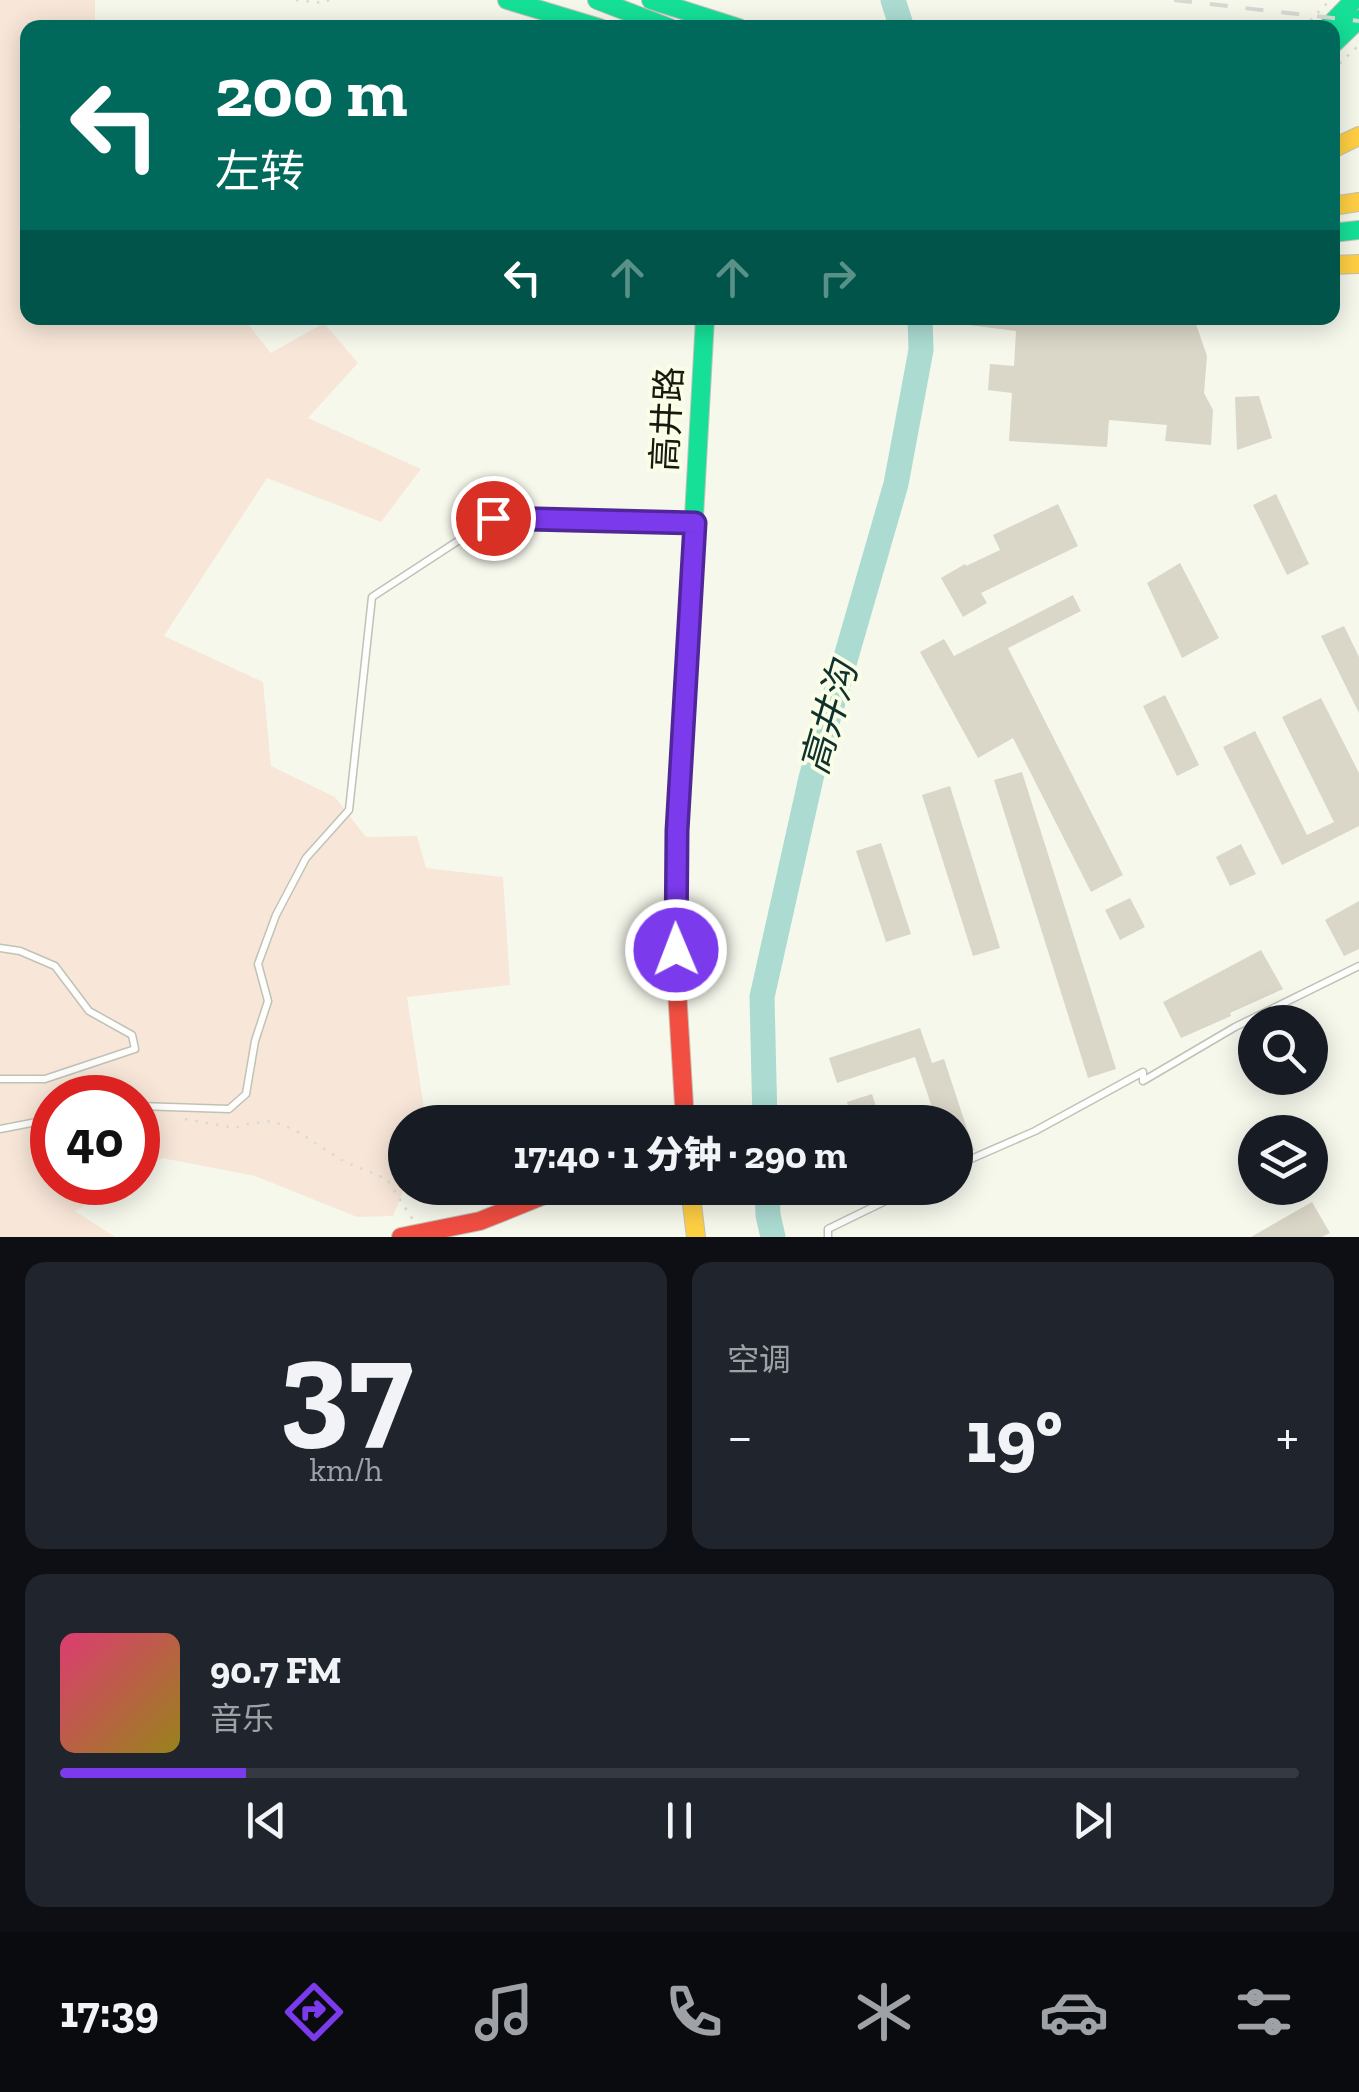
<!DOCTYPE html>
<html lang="zh">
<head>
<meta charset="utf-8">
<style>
	body { margin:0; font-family:"Zilla Slab","Noto Sans SC",serif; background:#20242c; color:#f1f3f6; height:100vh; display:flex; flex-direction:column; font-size:38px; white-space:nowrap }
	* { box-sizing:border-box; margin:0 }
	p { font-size:32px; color:#9ea1a6 }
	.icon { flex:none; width:55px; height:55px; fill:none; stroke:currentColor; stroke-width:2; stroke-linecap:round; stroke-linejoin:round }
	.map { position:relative; height:1237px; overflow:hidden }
	.drawer { display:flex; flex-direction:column; gap:25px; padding:25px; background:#0d0f14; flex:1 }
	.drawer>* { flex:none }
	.banner { position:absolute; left:20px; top:20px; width:1320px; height:305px; border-radius:20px; box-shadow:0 5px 25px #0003; background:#00695c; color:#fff; overflow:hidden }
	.tools { position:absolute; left:1238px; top:1005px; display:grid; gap:20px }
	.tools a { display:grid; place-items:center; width:90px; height:90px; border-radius:50%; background:#171b24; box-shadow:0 5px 25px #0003; font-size:50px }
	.speed { position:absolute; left:30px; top:1075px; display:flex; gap:20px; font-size:50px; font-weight:700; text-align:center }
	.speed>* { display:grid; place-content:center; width:130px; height:130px; border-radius:50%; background:#171b24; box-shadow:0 5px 25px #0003; line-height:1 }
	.speed .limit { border:15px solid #d22; background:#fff; color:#111 }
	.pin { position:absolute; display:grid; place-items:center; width:85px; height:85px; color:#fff; margin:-42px; border:5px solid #fff; border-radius:50%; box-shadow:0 2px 10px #0007 }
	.me { position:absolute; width:110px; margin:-55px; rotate:359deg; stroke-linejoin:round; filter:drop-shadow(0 0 8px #0008) }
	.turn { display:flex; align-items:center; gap:35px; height:210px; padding:0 30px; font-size:45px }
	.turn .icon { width:130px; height:130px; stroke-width:2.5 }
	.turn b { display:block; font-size:70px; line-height:85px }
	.lanes { display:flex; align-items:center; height:95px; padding:0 30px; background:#0003; justify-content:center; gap:50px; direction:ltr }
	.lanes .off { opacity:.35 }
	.big { font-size:75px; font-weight:800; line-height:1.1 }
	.drawer .card { flex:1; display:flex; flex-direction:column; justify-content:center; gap:15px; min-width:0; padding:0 35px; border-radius:20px; background:#20242c }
	.drawer .dial { align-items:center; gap:0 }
	.dial b { font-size:130px; line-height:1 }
	.song { display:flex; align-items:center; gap:30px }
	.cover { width:120px; height:120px; border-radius:15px; background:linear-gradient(135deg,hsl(340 70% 55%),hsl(50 70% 35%)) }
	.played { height:10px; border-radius:5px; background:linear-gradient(90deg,#7c3aed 15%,#363941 15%) }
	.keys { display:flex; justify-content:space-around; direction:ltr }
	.heat { display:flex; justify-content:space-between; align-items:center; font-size:55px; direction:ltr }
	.drawer .tiles { flex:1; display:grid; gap:25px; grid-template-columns:1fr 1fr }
	.card:last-child { grid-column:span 2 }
	.trip { position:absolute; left:388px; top:1105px; width:585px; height:100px; border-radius:50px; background:#171b24; box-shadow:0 5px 25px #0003; font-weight:800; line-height:100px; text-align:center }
	.menu { display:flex; height:160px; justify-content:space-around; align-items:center; background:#090b0e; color:#9ea1a6 }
	.menu .icon { width:70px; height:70px }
	.menu .on { color:#7c3aed }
	.menu b { font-size:45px; color:#f1f3f6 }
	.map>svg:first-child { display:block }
	.green { fill:#f8e7d9 }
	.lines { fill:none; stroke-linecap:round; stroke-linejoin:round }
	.river { stroke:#abdbd1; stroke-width:25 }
	.building { fill:#dad6c8 }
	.lane-casing { stroke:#c0c2b7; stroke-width:9 }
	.fast-casing { stroke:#c0c2b7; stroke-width:20 }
	.slow-casing { stroke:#c0c2b7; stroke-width:20 }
	.jam-casing { stroke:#c0c2b7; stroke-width:20 }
	.path { stroke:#d9dad6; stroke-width:2.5; stroke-dasharray:2.5 8; stroke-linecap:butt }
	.lane { stroke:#fefefc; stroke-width:6 }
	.fast { stroke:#16e098; stroke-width:18 }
	.slow { stroke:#ffcf43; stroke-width:18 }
	.jam { stroke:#f24e42; stroke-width:18 }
	.rail { stroke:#d7d9d4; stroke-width:4; stroke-dasharray:18 18; stroke-linecap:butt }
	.route-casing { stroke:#51269a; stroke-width:25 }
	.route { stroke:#7c3aed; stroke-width:18 }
	.labels { text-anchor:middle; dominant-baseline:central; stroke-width:8; stroke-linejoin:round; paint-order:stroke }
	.street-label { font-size:35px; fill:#17190f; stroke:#fafee6 }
	.water-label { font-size:38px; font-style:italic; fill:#0f322e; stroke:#fafee6 }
</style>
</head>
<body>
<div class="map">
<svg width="1359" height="1237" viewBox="0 0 1359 1237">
	<rect width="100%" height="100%" fill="#f6f8ec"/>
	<path class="green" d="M0,0h95v27l-67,1 -1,63 -8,37 9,21v169h215l28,35 53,-30 34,40 -50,55 113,51 -40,53 -114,-44 -103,158 99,46 8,84 64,31 31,40 51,-1 9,32 77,9 7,108 -103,12 19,125h-21v64l-12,30 -36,1 -102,-41 -93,-18 -24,15v-75h-86v84l69,1 -46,28 40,26h-115z"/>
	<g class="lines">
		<path class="river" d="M893,0l9,28
			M765,1122l-3,-125 49,-219 85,-294 25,-134 -1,-32
			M767,1188l1,27 5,22"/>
	</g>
	<path class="building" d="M970,318h224l13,38 -3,37 9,17 -2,35 -46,-4 2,-16 -58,-5 -2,27 -98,-6 3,-48 -24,-3 2,-26 24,2 2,-35 -47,-6z
		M1259,396l13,42 -35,12 -2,-53z
		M1276,494l33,70 -22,11 -34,-70z
		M1058,504l20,42 -97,47 6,10 -24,14 -22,-39 24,-14 1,2 34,-16 -7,-15z
		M1180,563l39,75 -37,20 -35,-75z
		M1073,595l8,16 -73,37 115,227 -32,17 -78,-154 -35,20 -58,-106 24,-13 10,17z
		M1344,626l15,31v56l-38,-77z
		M1165,695l34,70 -22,11 -34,-70z
		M1321,698l38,75v53l-77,39 -59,-118 32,-16 52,104 27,-13 -52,-105z
		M1022,772l94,297 -28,9 -94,-298z
		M950,786l50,162 -27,8 -51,-161z
		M881,843l30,91 -25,8 -30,-91z
		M1241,844l15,30 -26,12 -14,-29z
		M1130,898l15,29 -25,13 -15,-30z
		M1359,901v48l-15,7 -19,-36z
		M1261,950l22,39 -53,24 1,3 -50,22 -18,-36z
		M920,1028l12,35 12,-4 30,91 -19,7v-35h-18l-22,-65 -78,26 -8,-25z
		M872,1094l9,28h-28l-6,-20z
		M1312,1202l18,31 -8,4h-71z"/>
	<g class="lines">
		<defs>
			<path id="lane" d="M0,948l20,3 35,15 34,45 43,24 3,14 -90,30h-45
				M138,1106l91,3 17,-15 9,-53 13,-40 -10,-37 18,-49 30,-57 43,-48 23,-213 121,-79 200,5
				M0,1129l52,-10
				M955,1166l80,-35 108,-59v9l92,-54 124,-61
				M828,1237v-8l84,-41"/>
			<path id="fast" d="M507,0l93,28
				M597,0l73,28
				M651,0l88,28
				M1327,28l27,-28
				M1332,45l27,-26
				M1332,233l27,-3
				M690,589l15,-271"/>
			<path id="slow" d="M1332,149l27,-13
				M1332,206l27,-4
				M1332,265l27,-1
				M690,1188l6,49"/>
			<path id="jam" d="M685,1122l-8,-132v-159l13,-242
				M401,1237l79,-16 82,-33"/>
		</defs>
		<use href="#lane" class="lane-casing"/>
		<use href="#fast" class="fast-casing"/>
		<use href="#slow" class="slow-casing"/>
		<use href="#jam" class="jam-casing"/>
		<path class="path" d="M296,0l27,3 6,-3
			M1303,28l27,-28
			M1332,71l27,-26
			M185,1119l50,9 11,-4 26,-3 23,9 50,32 42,17 26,41"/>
		<use href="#lane" class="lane"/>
		<use href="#fast" class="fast"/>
		<use href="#slow" class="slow"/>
		<use href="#jam" class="jam"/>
		<path class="rail" d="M1174,0l185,21"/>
	</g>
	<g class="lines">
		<defs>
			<path id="route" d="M493,518l202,5 -18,308 -1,119"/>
		</defs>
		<use href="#route" class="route-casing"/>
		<use href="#route" class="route"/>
	</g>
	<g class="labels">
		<g class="street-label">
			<text transform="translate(667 419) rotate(-87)">高井路</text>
		</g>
		<g class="water-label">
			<text transform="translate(829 718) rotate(-74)">高井沟</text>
		</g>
	</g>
</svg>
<div class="tools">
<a><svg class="icon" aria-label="search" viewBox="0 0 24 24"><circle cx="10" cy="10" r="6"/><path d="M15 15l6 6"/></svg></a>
<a><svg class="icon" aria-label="layers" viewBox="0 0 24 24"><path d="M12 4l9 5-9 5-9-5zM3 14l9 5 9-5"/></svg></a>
</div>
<div class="speed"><div class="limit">40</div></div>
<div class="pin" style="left:493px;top:518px;background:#d93025"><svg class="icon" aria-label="arrive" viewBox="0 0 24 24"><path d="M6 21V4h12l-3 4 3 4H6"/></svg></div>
<svg class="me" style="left:676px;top:950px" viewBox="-20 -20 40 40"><circle r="17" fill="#7c3aed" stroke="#fff" stroke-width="3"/><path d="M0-11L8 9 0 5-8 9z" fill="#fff"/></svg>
<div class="trip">17:40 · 1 分钟 · 290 m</div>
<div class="banner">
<div class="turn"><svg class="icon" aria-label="left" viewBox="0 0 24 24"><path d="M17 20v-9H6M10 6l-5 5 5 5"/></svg><div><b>200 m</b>左转</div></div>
<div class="lanes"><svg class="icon" aria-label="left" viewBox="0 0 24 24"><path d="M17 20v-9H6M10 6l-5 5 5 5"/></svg><svg class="icon off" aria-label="ahead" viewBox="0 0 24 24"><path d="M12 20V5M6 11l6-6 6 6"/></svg><svg class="icon off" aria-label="ahead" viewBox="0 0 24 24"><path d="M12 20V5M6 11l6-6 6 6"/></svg><svg class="icon off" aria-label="right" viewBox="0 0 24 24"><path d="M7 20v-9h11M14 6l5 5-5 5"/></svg></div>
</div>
</div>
<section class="drawer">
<div class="tiles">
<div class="card dial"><b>37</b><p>km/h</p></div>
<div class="card"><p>空调</p>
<div class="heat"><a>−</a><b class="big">19°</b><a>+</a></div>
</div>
<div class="card">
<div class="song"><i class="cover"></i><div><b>90.7 FM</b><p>音乐</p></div></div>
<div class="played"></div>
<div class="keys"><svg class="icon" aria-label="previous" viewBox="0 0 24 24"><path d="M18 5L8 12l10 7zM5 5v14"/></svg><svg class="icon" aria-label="pause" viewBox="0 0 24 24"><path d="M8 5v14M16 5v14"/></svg><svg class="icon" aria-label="next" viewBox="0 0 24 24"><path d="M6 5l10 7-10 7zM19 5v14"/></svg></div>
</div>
</div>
</section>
<nav class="menu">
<b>17:39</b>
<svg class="icon on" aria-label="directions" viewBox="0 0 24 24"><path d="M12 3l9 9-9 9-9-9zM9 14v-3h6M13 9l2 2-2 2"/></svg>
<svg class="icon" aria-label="music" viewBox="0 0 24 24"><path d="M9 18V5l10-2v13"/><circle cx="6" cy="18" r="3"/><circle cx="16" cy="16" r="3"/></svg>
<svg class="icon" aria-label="phone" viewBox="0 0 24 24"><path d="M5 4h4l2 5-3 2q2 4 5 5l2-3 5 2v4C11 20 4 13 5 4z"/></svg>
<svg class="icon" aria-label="climate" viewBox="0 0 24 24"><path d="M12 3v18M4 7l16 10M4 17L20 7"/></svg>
<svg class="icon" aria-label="car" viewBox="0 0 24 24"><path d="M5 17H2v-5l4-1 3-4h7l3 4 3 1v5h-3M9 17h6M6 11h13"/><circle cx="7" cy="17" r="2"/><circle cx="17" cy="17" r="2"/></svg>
<svg class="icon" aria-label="filters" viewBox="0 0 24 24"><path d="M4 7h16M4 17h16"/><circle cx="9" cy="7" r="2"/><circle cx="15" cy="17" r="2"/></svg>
</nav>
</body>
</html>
